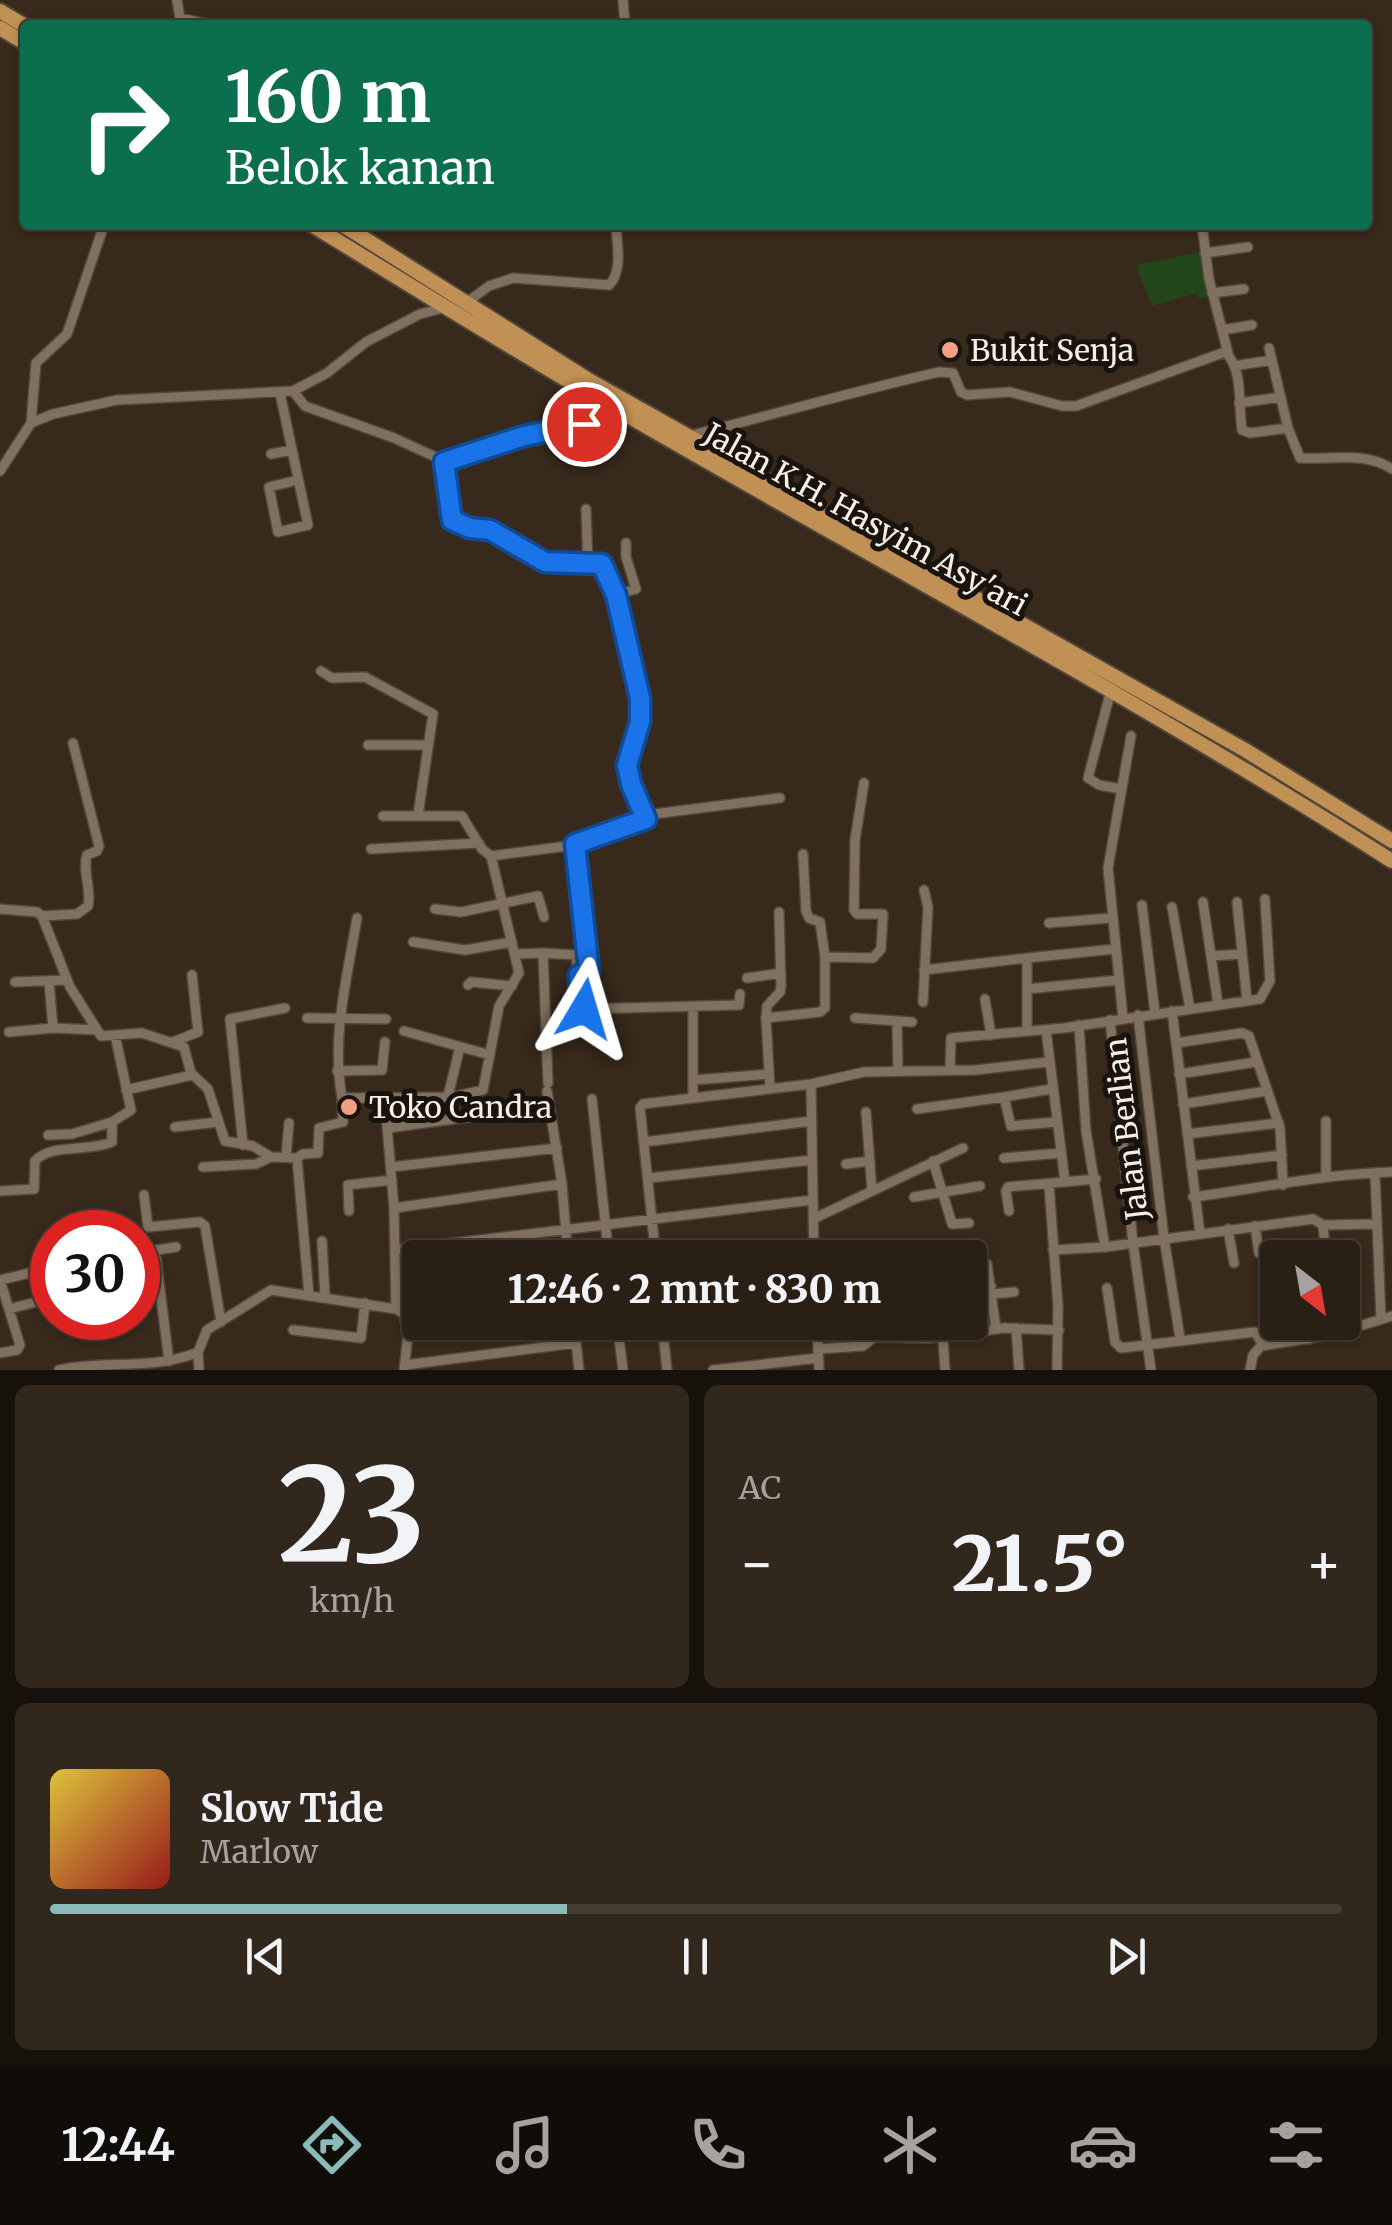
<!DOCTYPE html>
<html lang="id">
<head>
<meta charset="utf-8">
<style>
	body { margin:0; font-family:Merriweather,serif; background:#31271d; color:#f1f3f6; height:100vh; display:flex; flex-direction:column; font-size:38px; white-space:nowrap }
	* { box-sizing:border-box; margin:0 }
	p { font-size:32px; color:#a5a2a0 }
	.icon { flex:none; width:55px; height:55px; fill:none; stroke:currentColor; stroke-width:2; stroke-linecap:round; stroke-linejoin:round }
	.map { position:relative; height:1370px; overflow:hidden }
	.panel { display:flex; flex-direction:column; gap:15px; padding:15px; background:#17110b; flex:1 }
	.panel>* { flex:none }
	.hud { position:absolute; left:20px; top:20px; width:1352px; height:210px; border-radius:10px; box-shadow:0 2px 8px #0004,0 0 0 2px #453d34; background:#0b6e4f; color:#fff; overflow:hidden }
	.needle { width:65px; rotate:149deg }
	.tools { position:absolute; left:1260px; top:1240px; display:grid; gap:20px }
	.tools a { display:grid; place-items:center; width:100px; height:100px; border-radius:10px; background:#291f14; box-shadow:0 2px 8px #0004,0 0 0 2px #453d34; font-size:50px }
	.speed { position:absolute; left:30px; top:1210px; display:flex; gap:20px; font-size:50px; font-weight:700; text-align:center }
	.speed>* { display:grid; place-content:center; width:130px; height:130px; border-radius:50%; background:#291f14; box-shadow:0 2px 8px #0004,0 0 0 2px #453d34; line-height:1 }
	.speed .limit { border:15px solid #d22; background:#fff; color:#111 }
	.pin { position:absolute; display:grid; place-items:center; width:85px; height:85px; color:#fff; margin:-42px; border:5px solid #fff; border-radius:50%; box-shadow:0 2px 10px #0007 }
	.me { position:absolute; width:110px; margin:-55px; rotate:7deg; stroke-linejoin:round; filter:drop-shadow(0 0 8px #0008) }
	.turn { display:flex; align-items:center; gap:35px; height:210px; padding:0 40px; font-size:45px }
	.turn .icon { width:130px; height:130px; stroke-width:2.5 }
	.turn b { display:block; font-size:70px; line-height:85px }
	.big { font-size:75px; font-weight:800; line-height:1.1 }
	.panel .tile { flex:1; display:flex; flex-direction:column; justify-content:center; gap:15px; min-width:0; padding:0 35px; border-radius:15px; background:#31271d }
	.panel .dial { align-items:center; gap:0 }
	.dial b { font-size:130px; line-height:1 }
	.song { display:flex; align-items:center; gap:30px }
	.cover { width:120px; height:120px; border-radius:15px; background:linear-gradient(135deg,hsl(50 70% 55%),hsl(0 70% 35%)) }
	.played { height:10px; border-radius:5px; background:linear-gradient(90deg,#8bbbb9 40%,#453d34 40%) }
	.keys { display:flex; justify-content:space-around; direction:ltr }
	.heat { display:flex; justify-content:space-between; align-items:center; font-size:55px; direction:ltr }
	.panel .tiles { flex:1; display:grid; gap:15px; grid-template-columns:1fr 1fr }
	.tile:last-child { grid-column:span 2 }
	.trip { position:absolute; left:402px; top:1240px; width:585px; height:100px; border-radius:10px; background:#291f14; box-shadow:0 2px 8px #0004,0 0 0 2px #453d34; font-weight:800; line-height:100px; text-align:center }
	.tab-bar { display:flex; height:160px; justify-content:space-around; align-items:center; background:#100c08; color:#a5a2a0 }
	.tab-bar .icon { width:70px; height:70px }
	.tab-bar .active { color:#8bbbb9 }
	.tab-bar b { font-size:45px; color:#f1f3f6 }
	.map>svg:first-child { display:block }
	.green { fill:#23451a }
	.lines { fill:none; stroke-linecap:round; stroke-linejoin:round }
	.minor-casing { stroke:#52473b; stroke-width:12 }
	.trunk-casing { stroke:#52473b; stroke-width:18 }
	.minor { stroke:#7f705f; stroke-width:9 }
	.trunk { stroke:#c09054; stroke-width:14 }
	.route-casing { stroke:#114b97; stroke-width:25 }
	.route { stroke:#1a73e8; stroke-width:18 }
	.poi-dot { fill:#f39f84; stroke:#19130d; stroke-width:4 }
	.labels { text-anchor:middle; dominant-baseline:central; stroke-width:10; stroke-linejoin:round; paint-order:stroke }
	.poi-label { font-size:30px; fill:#f7eee5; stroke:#19130d; text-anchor:start }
	.street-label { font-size:30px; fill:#f7eee5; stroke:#19130d }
</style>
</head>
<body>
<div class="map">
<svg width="1392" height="1370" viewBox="0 0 1392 1370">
	<rect width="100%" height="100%" fill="#37291b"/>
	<path class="green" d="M1200,252l10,44 -11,3 -2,-6 -45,13 -16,-41z"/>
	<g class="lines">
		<defs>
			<path id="minor" d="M177,0l3,18 32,7
				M623,0l2,25
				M1202,225l7,54 19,74
				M1205,253l43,-6
				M1212,293l32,-4
				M466,303l23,-17 24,-8 96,7c14,-13 8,-41 7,-60
				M1222,330l30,-5
				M1269,348l19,80 12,30c30,2 65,-7 92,11
				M1234,366l38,-6
				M293,391l12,15 89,32 48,22c9,19 0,49 14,64l34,6 55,32 32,3 25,-2 14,32 24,103v24l-13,43 4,19 15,31 -2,5 -69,25 -84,11 28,117 -20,33 -16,84 -31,7 -110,1 1,24 -24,6 -1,25 -15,1 -6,4
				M280,393l28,132 -30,7 -9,-45 29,-7
				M1239,403l42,-6
				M31,423l5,-60 31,-29 37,-109
				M688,436c84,-21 167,-45 251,-64l14,1 8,19 6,3 43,-3 52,14h14l149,-54c19,17 13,54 17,78l8,3 38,-5
				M271,454l21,-4
				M444,462l80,-26 46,-8 32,-11
				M0,471l31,-48 22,-9 64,-14 176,-9 34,-18 39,-31 54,-28 23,-6
				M586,509l2,56
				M616,595l20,-6 -10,-32v-14
				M321,671l11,7 33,-1 68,37 -15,101
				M1111,690l-23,88 11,7 22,4
				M368,745h59
				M646,815l134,-17
				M383,816h79l20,33 9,7
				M575,845l14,126 -10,4
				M371,849l108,-6
				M803,854l3,57 3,7 11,4 5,35
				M1203,902l15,102
				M1237,902l10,99
				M1142,905l13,108
				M1172,907l18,102
				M0,909l37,3 5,4 28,71 31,49 41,-3 42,14 7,26 17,16 17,52 28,5 18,11 26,1 12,137
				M435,909l26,3 77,-16 6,21
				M42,916l35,-2 11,-8c4,-17 -6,-34 -1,-51l10,-4 2,-5 -26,-103
				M1049,923l62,-5
				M413,942l52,8 47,-8
				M543,953l33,2 4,49 4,5 155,-4 1,-11
				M515,954l28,-1 5,130
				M1211,956l31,-2
				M924,970l103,-12
				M747,978l34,-5
				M49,981l4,47 44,2
				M15,982l51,-2
				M468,985l3,-3 41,4
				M1027,989l92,-9
				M985,999l6,36
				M923,1002l5,-95 -4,-17
				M1172,1011l28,222
				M1138,1015l26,223 16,100
				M307,1018l79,1
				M766,1018l1,-12 13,-14 1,-7 -2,-73
				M855,1018l57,4
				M1123,1018l-15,-150 23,-132
				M1110,1020l23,223 18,127
				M897,1022l1,49
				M1079,1025l7,106 19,116 208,-28 10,6 3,33
				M1046,1030l19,152
				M404,1031l86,24
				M1027,1031v-73l88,-9
				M9,1032l44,-4
				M173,1042l25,-10 -6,-57
				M1176,1043l66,-10 7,3 31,92 3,57
				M950,1070l1,-32 113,-10 196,-29 10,-18 -5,-82
				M337,1071l45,-1 3,-28
				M1179,1074l77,-12
				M693,1080l76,-6
				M811,1084l3,174
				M770,1089l-4,-71 54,-6 5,-4v-51l48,1 8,-9 2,-35h-26l-3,-4 1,-70 9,-57
				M126,1090l66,-15
				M547,1091l15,93 6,74
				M448,1096l12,-49
				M693,1096v-89
				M1004,1097l47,-8
				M342,1098c-11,-61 5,-119 15,-180
				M592,1099l17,159
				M1183,1104l84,-13
				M917,1109l87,-12 7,29 45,-4
				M866,1112l6,79
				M386,1114l8,94 2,101
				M1326,1121v54
				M175,1127l43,-5
				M388,1128l161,-22
				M1187,1134l92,-11
				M48,1135l24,-1 40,-12
				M644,1142l167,-21
				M243,1145l-13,-126 55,-11
				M286,1156l3,-33
				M1004,1158l57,-5
				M933,1161l19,63 17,-1
				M846,1164l24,-3
				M1191,1166l91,-11
				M203,1167l53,-3 15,-7
				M391,1167l166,-19
				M1375,1173l6,146
				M649,1178l163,-18
				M1049,1185l9,121 -1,64
				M0,1191l34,-2 1,-28c16,-18 55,-9 77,-19v-20l19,-12 -16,-75
				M144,1195l4,32 52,-5 5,4 16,96
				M914,1197l66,-11
				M1193,1197c67,-9 132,-23 199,-25
				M394,1208l168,-24
				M349,1211l-1,-26 44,-5
				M1009,1211l-3,-20 2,-4 88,-8
				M813,1219l150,-71
				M1323,1225l54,-1
				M1255,1226l4,27
				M1228,1229l6,34
				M322,1241l3,56
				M155,1250l14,111
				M395,1250l417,-50
				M1053,1250l52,-3
				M138,1253l38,-6
				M656,1258l-16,-150 3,-4 168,-20 53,-12 111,-2 73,-8
				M668,1258l146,-15
				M970,1263l17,1 9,65
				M52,1267v16
				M0,1280l20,65 -3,5 -17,3
				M0,1280l51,-12
				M970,1287l21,-1
				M1107,1288l8,54 6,6 134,-16 8,13
				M397,1290l23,-3
				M993,1294l21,-2
				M9,1309l27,-7
				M396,1309l8,5 4,21 -4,35
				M574,1322l5,48
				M617,1322l6,48
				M662,1322l5,48
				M817,1322l2,48
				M942,1322l3,48
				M1308,1322l1,17
				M408,1326l29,-4
				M1016,1328l3,42
				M293,1330l68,8 4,-35
				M664,1336l132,-14
				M818,1349l45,-3 11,-9 55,1 75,-10 55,2
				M198,1352l1,18
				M405,1365l171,-22
				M59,1370c44,-10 91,0 134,-16l5,-2 9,-22 64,-40 125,19
				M713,1370l105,-12
				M1250,1370l3,-15 8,-9 69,-11 62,-19"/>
			<path id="trunk" d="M0,11l25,15
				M0,28l25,15
				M312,225c120,74 240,148 363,218 240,138 484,269 717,418
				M343,225l244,154 658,371 147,91"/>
		</defs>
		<use href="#minor" class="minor-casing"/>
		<use href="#trunk" class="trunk-casing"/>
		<use href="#minor" class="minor"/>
		<use href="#trunk" class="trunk"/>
	</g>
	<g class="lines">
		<defs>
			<path id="route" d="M584,1009l-4,-5 -1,-29 10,-4 -14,-127 71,-25 -15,-35 -4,-19 13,-43v-24l-24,-103 -14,-31 -57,-2 -55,-32 -20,-2 -18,-8 -8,-58 80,-26 60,-12"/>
		</defs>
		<use href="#route" class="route-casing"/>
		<use href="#route" class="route"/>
	</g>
	<g class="poi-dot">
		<circle cx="950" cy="350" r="10"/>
		<circle cx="349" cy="1107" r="10"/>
	</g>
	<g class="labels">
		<g class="poi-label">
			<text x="970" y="350">Bukit Senja</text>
			<text x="369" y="1107">Toko Candra</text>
		</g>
		<g class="street-label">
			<text transform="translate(866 519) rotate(29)">Jalan K.H. Hasyim Asy'ari</text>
			<text transform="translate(1126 1129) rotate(-97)">Jalan Berlian</text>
		</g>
	</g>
</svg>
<div class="tools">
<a><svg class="needle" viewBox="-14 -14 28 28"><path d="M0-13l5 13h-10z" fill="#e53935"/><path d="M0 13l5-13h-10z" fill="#a5a2a0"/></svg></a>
</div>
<div class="speed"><div class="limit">30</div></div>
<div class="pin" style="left:584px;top:424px;background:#d93025"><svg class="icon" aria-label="arrive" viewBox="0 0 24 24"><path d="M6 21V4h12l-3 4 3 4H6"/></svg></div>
<svg class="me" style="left:584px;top:1009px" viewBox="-20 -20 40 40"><path d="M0-17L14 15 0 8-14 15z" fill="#1a73e8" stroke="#fff" stroke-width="4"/></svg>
<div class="trip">12:46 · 2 mnt · 830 m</div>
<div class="hud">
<div class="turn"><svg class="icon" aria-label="right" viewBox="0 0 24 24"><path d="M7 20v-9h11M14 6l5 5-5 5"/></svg><div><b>160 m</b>Belok kanan</div></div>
</div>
</div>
<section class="panel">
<div class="tiles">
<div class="tile dial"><b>23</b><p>km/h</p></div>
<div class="tile"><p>AC</p>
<div class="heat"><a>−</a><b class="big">21.5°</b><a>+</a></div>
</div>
<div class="tile">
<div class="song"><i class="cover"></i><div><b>Slow Tide</b><p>Marlow</p></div></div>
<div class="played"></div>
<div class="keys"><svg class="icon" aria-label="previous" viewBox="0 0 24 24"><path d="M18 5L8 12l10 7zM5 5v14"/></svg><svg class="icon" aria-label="pause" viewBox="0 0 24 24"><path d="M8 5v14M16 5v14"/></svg><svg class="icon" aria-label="next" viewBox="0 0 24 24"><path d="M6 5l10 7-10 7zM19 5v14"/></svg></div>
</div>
</div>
</section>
<nav class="tab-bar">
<b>12:44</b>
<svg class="icon active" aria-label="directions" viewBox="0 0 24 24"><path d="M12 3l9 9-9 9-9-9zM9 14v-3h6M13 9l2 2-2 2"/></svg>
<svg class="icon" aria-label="music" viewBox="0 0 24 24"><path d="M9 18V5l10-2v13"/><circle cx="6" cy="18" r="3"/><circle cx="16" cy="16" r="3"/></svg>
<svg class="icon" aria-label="phone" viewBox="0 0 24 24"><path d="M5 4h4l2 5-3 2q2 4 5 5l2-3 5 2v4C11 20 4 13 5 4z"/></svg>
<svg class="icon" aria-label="climate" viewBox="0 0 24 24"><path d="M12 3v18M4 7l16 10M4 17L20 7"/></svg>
<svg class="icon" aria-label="car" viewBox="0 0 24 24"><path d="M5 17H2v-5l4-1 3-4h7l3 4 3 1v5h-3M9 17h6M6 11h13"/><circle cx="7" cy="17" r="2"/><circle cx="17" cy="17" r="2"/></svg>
<svg class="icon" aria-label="filters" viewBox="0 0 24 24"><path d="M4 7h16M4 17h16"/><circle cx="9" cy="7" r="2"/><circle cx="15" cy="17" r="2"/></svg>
</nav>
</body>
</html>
